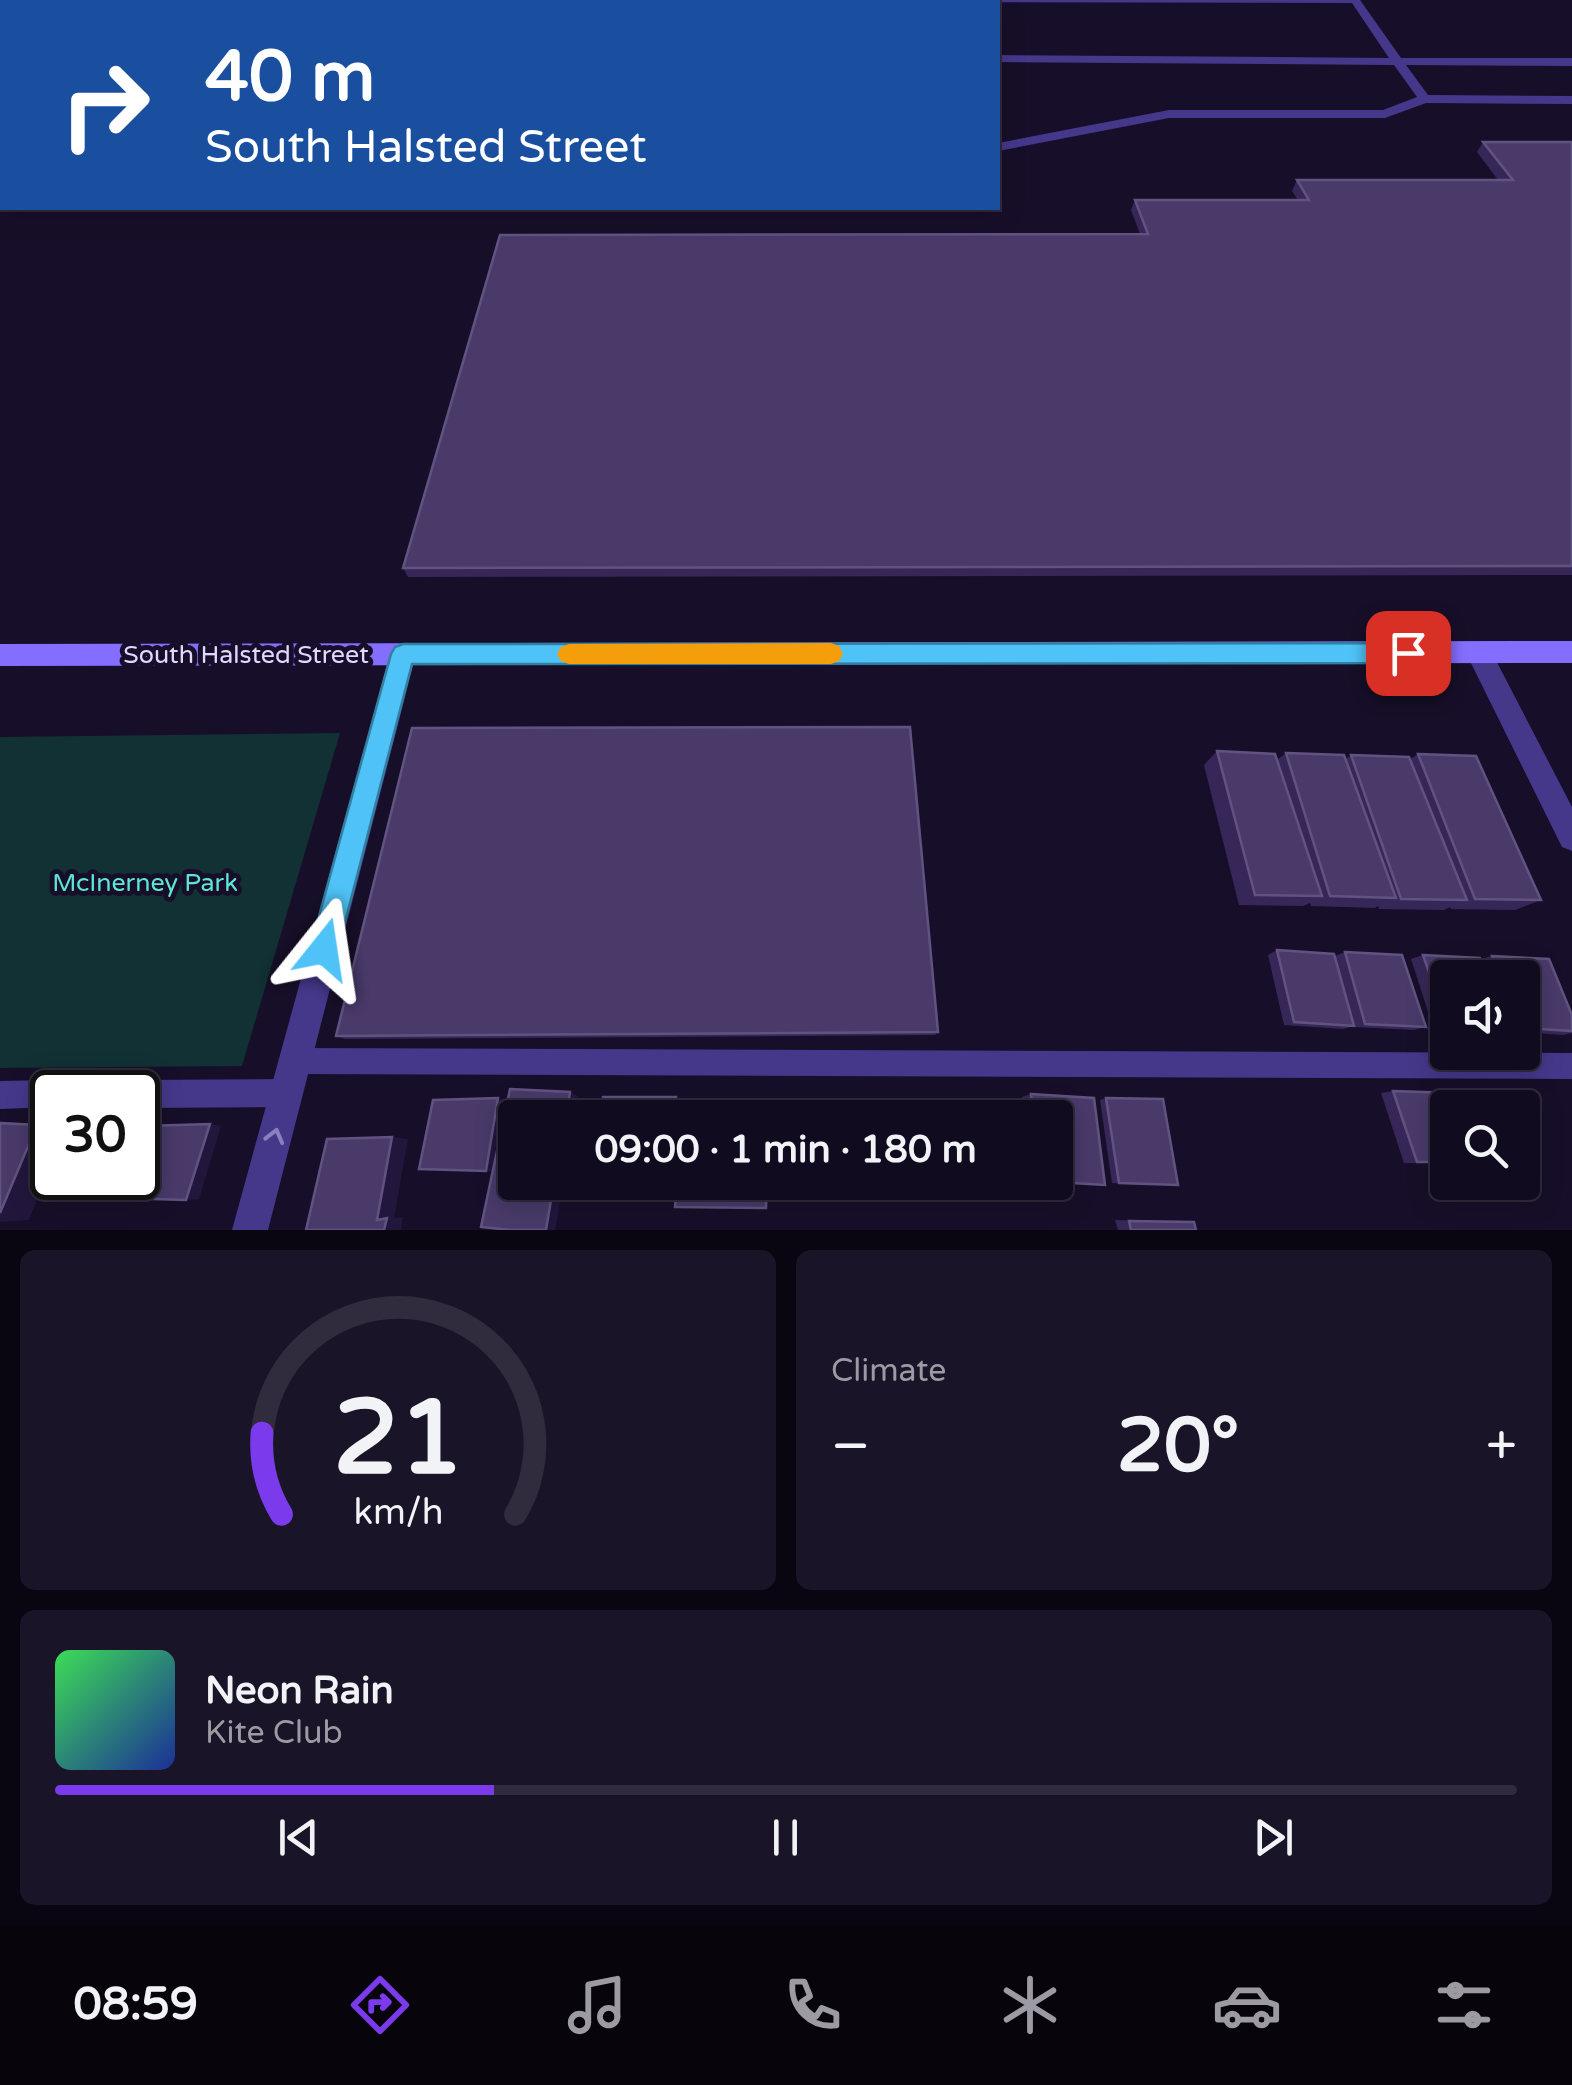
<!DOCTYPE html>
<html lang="en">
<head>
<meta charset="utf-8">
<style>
	body { margin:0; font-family:"Varela Round",sans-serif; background:#1a1428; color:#f1f3f6; height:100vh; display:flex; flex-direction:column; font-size:38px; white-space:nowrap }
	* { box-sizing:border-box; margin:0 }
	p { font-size:32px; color:#9c9ba4 }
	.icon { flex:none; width:55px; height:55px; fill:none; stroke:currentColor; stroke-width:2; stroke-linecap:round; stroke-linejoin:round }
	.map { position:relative; height:1230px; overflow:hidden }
	.drawer { display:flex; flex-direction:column; gap:20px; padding:20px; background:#090611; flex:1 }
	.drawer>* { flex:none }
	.banner { position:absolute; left:0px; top:0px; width:1000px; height:210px; box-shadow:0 5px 25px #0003,0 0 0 2px #302b3d; background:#1a4fa0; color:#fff; overflow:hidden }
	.fabs { position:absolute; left:1430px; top:960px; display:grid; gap:20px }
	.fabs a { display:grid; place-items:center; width:110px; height:110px; border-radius:10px; background:#110b1f; box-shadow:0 5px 25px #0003,0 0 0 2px #302b3d; font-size:50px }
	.speed { position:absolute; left:30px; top:1070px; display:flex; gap:20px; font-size:50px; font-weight:700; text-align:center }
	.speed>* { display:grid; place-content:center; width:130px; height:130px; border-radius:50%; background:#110b1f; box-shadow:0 5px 25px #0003,0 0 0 2px #302b3d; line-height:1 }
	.speed .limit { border:5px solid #111; border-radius:15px; background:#fff; color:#111 }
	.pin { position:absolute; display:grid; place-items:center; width:85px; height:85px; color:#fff; margin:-42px; border-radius:20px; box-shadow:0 5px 15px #0006 }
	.me { position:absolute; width:110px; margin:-55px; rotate:15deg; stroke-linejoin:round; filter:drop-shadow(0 0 8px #0008) }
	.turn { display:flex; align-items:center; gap:35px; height:210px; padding:0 40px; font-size:45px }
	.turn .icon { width:130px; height:130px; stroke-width:2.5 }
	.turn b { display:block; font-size:70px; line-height:85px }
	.big { font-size:75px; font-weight:700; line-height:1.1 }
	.drawer .widget { flex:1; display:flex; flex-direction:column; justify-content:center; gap:15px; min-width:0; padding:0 35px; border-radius:15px; background:#1a1428 }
	.drawer .dial { align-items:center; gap:0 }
	.dial svg { height:260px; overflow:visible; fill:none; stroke:#302b3d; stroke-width:7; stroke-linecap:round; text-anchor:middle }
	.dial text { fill:#f1f3f6; stroke:none }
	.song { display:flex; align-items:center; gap:30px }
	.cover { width:120px; height:120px; border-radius:15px; background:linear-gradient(135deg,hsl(130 70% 55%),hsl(230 70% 35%)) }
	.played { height:10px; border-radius:5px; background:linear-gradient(90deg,#7c3aed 30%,#302b3d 30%) }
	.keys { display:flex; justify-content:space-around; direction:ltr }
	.heat { display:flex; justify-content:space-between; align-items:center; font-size:55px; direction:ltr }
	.drawer .tiles { flex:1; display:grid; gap:20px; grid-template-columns:1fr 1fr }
	.widget:last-child { grid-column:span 2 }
	.trip { position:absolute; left:498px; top:1100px; width:575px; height:100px; border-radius:10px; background:#110b1f; box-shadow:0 5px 25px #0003,0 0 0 2px #302b3d; font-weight:700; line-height:100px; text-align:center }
	.tab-bar { display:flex; height:160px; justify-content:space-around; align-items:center; background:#07040c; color:#9c9ba4 }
	.tab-bar .icon { width:70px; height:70px }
	.tab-bar .current { color:#7c3aed }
	.tab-bar b { font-size:45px; color:#f1f3f6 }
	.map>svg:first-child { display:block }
	.green { fill:#113134 }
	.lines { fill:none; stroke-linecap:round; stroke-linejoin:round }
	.lane { fill:#45388b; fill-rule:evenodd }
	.street { fill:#45388b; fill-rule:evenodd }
	.secondary { fill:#846eff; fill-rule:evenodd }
	.wall { fill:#372758 }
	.shaded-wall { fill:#22163d }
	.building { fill:#493a6a; stroke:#615381; stroke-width:2.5 }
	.oneway { stroke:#8b80bf }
	.route { fill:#4fc3f7; stroke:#337fa1; stroke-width:2.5 }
	.slow { fill:#f59e0b }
	.labels { text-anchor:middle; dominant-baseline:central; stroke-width:10; stroke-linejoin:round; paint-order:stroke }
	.street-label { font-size:25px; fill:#e1d7ff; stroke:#170f29 }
	.park-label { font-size:25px; fill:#5ce6d5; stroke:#170f29 }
</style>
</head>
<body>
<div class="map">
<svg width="1572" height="1230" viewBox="0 0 1572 1230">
	<rect width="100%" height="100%" fill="#170f29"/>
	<path class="green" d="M340,733l-98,333 -242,2v-331z"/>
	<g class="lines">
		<path class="lane" d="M919,0h441l41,58h171v8l-166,-1 22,30 144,1v8l-146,-1 -41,15h-216l-171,33v-8l171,-33h214l34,-13 -23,-32 -396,-3v-7l391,3 -37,-55 -434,-1z
			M294,1048l1278,5v26l-1278,-5 -9,-4 -4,-9 4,-9z
			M286,1079l10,4 4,10 -4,10 -10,4 -148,1v-16h-13l3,-8 10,-4z
			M52,1080l10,4 3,8h-13v15l-52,2v-28z"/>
		<path class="street" d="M1479,642l9,3 84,162v44l-10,-4 -96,-194 4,-8z
			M403,643l9,3 4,8 -148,576h-36l158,-576 4,-8z"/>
		<path class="secondary" d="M1572,641v22l-1572,3v-22z"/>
	</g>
	<path class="wall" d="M1483,142h89v433l-1164,2 -5,-9 737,-334 -9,-24 4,-10h163l-6,-9 5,-11h201l-21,-28z
		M1217,751l60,9 9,-7 60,6 5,-4 59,4 8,-5 123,146 -26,10 -64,-1 -1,-2 -6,3 -65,-1 -1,-3 -3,2 -64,-2 -1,-3 -7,3 -64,-1 -35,-140z
		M1277,950l77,76 -11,3 -59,-4 -16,-70z
		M1345,952l81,75 -12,3 -60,-3 -19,-71z
		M1423,955l57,3 1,1 11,-3 57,3 23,56v18l-9,2 -41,-3v-54h-74v53l-14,-1 -23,-71z
		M938,1032l-3,3 -590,4 -9,-3z
		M1393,1091l55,17v74h37l2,7 -38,-1 -9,-25h-36l-23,-70z
		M1031,1094l63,4 11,87 -50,-3v-64h-31l-2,-21z
		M1106,1098l72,87 -66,-2 -12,-83z
		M1115,1220l79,2 2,8h-78z"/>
	<path class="shaded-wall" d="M570,1092l8,4 -3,22h-9z
		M676,1097l4,4 -1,17h-5z
		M498,1098l5,2 -11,71h-6z
		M210,1124l11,2 -22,73 -13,1z
		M37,1125l15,1v35l-23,59 -29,2v-9z
		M392,1137l16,2 -14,79 9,-1 -2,13h-17l-7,-10z
		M554,1182h10l-9,48h-9z
		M668,1182h5l-1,12 -5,1z"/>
	<path class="building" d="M1483,142h89v424l-1169,2 97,-333 648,-1 -13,-34h174l-12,-20h216z
		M910,727l28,305 -602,4 76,-308z
		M1217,751l58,3 47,142 -67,-1z
		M1286,753l58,2 52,143 -66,-2z
		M1418,754l58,2 65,144 -66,-1z
		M1351,755l58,2 58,143 -66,-1z
		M1277,950l57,4 20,72 -60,-4z
		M1345,952l57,3 24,72 -61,-3z
		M1423,955l57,3 8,20h-40v49z
		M1492,956l57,3 23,56v16l-50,-3v-50h-22z
		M510,1089l60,3 -4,26h-51v64h39l-8,48h-36l-29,-3z
		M1393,1091l60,2 5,15h-10v54h-31z
		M1031,1094l63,4 11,87 -50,-3v-64h-22z
		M603,1097h73l-2,21h-73z
		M498,1098l-12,73 -67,-2 14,-69z
		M1106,1098l57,1 15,86 -59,-2z
		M683,1109h85l-1,9h-85z
		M0,1123l37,2 -37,88z
		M210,1124l-24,76 -68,-2 8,-20h12v-34l6,-18z
		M392,1137l-15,83 10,-2 -3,12h-78l21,-91z
		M594,1182h74l-1,13 -74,-3z
		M677,1182h90l-1,26 -91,-1z
		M1461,1182h24l2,7 -24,-1z
		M1129,1221l65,1 2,8h-65z"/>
	<defs><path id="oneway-chevron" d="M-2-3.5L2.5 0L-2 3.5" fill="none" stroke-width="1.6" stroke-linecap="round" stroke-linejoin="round" transform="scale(2.5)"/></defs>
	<use class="oneway" href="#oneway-chevron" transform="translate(275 1136) rotate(-75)"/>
	<path class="route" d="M1408,643l8,3 4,7 -4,7 -8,3 -996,1 -74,285 -4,10 -10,4 -10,-4 -4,-10 81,-295 4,-7 8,-3z"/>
	<path class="slow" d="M831,643l8,3 4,8 -4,7 -8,3h-262l-8,-3 -4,-7 4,-7 8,-3z"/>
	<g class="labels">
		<g class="street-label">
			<text x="246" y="655">South Halsted Street</text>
		</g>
		<g class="park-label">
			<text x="145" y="883">McInerney Park</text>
		</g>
	</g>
</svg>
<div class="fabs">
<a><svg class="icon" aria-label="sound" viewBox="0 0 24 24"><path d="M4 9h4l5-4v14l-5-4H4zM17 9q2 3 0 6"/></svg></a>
<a><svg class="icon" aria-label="search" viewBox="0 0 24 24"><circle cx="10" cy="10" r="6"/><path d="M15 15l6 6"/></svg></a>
</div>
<div class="speed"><div class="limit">30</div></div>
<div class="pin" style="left:1408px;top:653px;background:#d93025"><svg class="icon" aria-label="arrive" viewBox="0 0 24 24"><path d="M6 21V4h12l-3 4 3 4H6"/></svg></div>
<svg class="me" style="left:324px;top:949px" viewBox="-20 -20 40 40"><path d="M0-17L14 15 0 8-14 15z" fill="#4fc3f7" stroke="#fff" stroke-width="4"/></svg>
<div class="trip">09:00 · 1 min · 180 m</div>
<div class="banner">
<div class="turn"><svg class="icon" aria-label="right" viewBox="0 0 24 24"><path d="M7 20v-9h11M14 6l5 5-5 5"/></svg><div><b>40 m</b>South Halsted Street</div></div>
</div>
</div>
<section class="drawer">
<div class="tiles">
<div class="widget dial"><svg viewBox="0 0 100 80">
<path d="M14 69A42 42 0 1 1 86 69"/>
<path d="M14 69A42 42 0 0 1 8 44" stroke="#7c3aed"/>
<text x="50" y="56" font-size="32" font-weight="700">21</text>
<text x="50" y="72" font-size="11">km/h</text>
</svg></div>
<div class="widget"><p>Climate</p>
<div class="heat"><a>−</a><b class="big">20°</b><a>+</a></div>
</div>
<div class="widget">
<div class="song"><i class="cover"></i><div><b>Neon Rain</b><p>Kite Club</p></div></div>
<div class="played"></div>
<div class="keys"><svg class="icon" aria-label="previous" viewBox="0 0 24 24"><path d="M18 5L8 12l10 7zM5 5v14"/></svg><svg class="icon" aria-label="pause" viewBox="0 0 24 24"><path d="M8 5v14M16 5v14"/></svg><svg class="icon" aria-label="next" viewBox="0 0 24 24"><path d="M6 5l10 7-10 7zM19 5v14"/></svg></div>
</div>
</div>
</section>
<nav class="tab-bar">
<b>08:59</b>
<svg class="icon current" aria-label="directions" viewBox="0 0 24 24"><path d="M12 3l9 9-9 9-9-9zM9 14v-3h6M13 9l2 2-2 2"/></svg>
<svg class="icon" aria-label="music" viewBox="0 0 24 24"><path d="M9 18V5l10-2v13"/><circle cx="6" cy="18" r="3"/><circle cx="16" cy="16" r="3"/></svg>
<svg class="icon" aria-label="phone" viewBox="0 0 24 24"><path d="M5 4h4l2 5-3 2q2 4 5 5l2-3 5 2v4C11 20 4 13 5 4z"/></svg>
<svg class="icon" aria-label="climate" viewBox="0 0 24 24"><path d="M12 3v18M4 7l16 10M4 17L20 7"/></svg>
<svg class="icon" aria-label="car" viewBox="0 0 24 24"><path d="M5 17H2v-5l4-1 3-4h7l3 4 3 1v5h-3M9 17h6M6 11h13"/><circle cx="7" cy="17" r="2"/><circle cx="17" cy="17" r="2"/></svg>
<svg class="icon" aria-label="filters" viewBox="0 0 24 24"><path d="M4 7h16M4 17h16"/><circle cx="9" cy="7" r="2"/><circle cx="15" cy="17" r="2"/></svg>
</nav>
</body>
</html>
